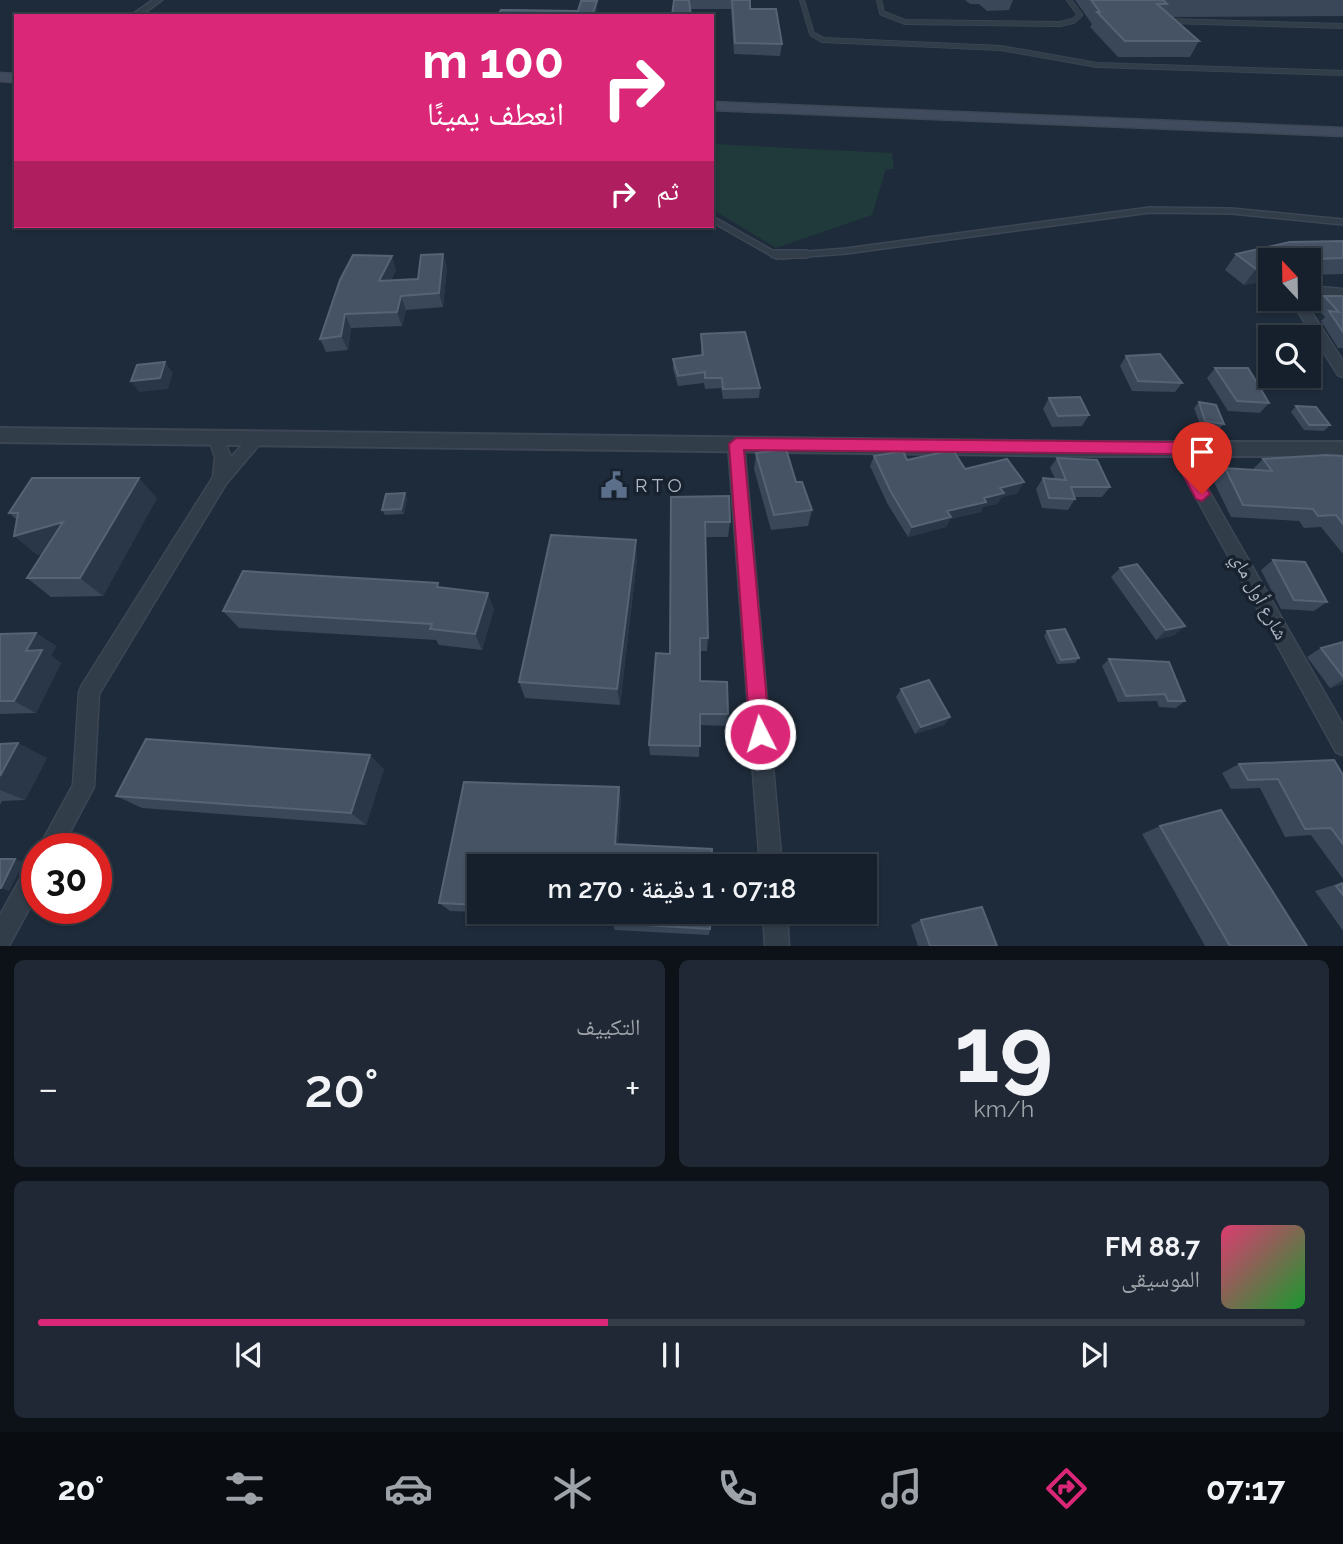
<!DOCTYPE html>
<html lang="ar">
<head>
<meta charset="utf-8">
<style>
	body { margin:0; font-family:Raleway,"Noto Naskh Arabic",sans-serif; background:#1f2834; color:#f1f3f6; direction:rtl; height:100vh; display:flex; flex-direction:column; font-size:26px; white-space:nowrap }
	* { box-sizing:border-box; margin:0 }
	p { font-size:23px; color:#9ea3a9 }
	.icon { flex:none; width:38px; height:38px; fill:none; stroke:currentColor; stroke-width:2; stroke-linecap:round; stroke-linejoin:round }
	.map { position:relative; height:946px; overflow:hidden; direction:ltr }
	.sheet { display:flex; flex-direction:column; gap:14px; padding:14px; background:#0c1218; flex:1 }
	.sheet>* { flex:none }
	.guide { position:absolute; left:14px; top:14px; width:700px; height:214px; border-radius:0px; box-shadow:0 2px 5px #0004,0 0 0 2px #353e48; direction:rtl; background:#db2777; color:#fff; overflow:hidden }
	.needle { width:46px; rotate:338deg }
	.fabs { position:absolute; left:1258px; top:248px; display:grid; gap:14px }
	.fabs a { display:grid; place-items:center; width:63px; height:63px; border-radius:0px; background:#16202c; box-shadow:0 2px 5px #0004,0 0 0 2px #353e48; font-size:35px }
	.speed { position:absolute; left:21px; top:833px; display:flex; gap:14px; font-size:35px; font-weight:700; text-align:center }
	.speed>* { display:grid; place-content:center; width:91px; height:91px; border-radius:50%; background:#16202c; box-shadow:0 2px 5px #0004,0 0 0 2px #353e48; line-height:1 }
	.speed .limit { border:10px solid #d22; background:#fff; color:#111 }
	.pin { position:absolute; display:grid; place-items:center; width:60px; height:60px; color:#fff; margin:-72px -30px; border-radius:50% 50% 50% 0; rotate:-45deg; box-shadow:0 0 7px #0007 }
	.pin .icon { rotate:45deg }
	.me { position:absolute; width:77px; margin:-38px; rotate:355deg; stroke-linejoin:round; filter:drop-shadow(0 0 5px #0008) }
	.turn { display:flex; align-items:center; gap:24px; height:147px; padding:0 35px; font-size:32px }
	.turn .icon { width:91px; height:91px; stroke-width:2.5 }
	.turn b { display:block; font-size:49px; line-height:60px }
	.then { display:flex; align-items:center; height:66px; padding:0 35px; background:#0003; gap:14px; font-size:26px }
	.big { font-size:52px; font-weight:600; line-height:1.1 }
	.sheet .card { flex:1; display:flex; flex-direction:column; justify-content:center; gap:10px; min-width:0; padding:0 24px; border-radius:10px; background:#1f2834 }
	.sheet .dial { align-items:center; gap:0 }
	.dial b { font-size:91px; line-height:1 }
	.song { display:flex; align-items:center; gap:21px }
	.cover { width:84px; height:84px; border-radius:10px; background:linear-gradient(135deg,hsl(340 70% 55%),hsl(130 70% 35%)) }
	.played { height:7px; border-radius:4px; background:linear-gradient(90deg,#db2777 45%,#353e48 45%) }
	.keys { display:flex; justify-content:space-around; direction:ltr }
	.heat { display:flex; justify-content:space-between; align-items:center; font-size:38px; direction:ltr }
	.sheet .tiles { flex:1; display:grid; gap:14px; grid-template-columns:1fr 1fr }
	.card:last-child { grid-column:span 2 }
	.trip { position:absolute; left:467px; top:854px; width:410px; height:70px; border-radius:0px; background:#16202c; box-shadow:0 2px 5px #0004,0 0 0 2px #353e48; font-weight:600; line-height:70px; text-align:center; direction:rtl }
	.menu { display:flex; height:112px; justify-content:space-around; align-items:center; background:#090d12; color:#9ea3a9 }
	.menu .icon { width:49px; height:49px }
	.menu .selected { color:#db2777 }
	.menu b { font-size:32px; color:#f1f3f6 }
	.map>svg:first-child { display:block }
	.green { fill:#20393b }
	.lines { fill:none; stroke-linecap:round; stroke-linejoin:round }
	.service-far2-casing { stroke:#3c4654; stroke-width:6 }
	.service-far1-casing { stroke:#3c4654; stroke-width:8 }
	.service-casing { stroke:#3c4654; stroke-width:10 }
	.minor-casing { stroke:#3c4654; stroke-width:3 }
	.tertiary-casing { stroke:#3c4654; stroke-width:4 }
	.secondary-casing { stroke:#3c4654; stroke-width:3 }
	.service-far2 { stroke:#323d4a; stroke-width:4.5 }
	.service-far1 { stroke:#323d4a; stroke-width:5 }
	.service { stroke:#323d4a; stroke-width:7 }
	.minor { fill:#323d4a; fill-rule:evenodd }
	.tertiary { fill:#323d4a; fill-rule:evenodd }
	.secondary { fill:#404c5e; fill-rule:evenodd }
	.wall { fill:#394759 }
	.shaded-wall { fill:#293748 }
	.building { fill:#455365; stroke:#556374; stroke-width:2 }
	.route { fill:#db2777; stroke:#8e194d; stroke-width:2 }
	.labels { text-anchor:middle; dominant-baseline:central; stroke-width:7; stroke-linejoin:round; paint-order:stroke }
	.poi-label { font-size:19px; fill:#acb7c7; stroke:#18222e; text-anchor:start }
	.street-label { font-size:19px; fill:#acb7c7; stroke:#18222e }
</style>
</head>
<body>
<div class="map">
<svg width="1343" height="946" viewBox="0 0 1343 946">
	<rect width="100%" height="100%" fill="#1e2b3a"/>
	<path class="green" d="M712,144l180,9 2,16h-8l-14,46 -96,33 -64,-39z"/>
	<g class="lines">
		<defs>
			<path id="service-far2" d="M802,0l10,34 11,6 178,8 96,17 246,8
				M879,0l3,13 23,9 155,2 13,-3 7,-6 -11,-15
				M1169,21l174,5"/>
			<path id="service-far1" d="M712,219l65,37
				M782,256l64,-5 304,-41 81,1 112,11"/>
			<path id="service" d="M774,254h32"/>
			<path id="minor" d="M153,0h9l-22,16h-10z
				M1309,286l34,3v8l-34,-3z
				M1290,299h13l40,62v16l-5,-2z
				M216,431l5,2 10,24 21,-23h10l3,4 -39,46 -127,210 -5,93 -33,62h-23l35,-64 6,-93 3,-7 131,-208 2,-20 -7,-20z
				M736,438l8,6 38,422h-22l-32,-422z
				M1177,442l5,2 161,281v30l-7,-3 -167,-304z
				M37,860v34l-28,52h-9v-31l29,-52z
				M763,912h24l2,34h-24z"/>
			<path id="tertiary" d="M0,428l1095,14h248v14h-248l-1095,-14z"/>
			<path id="secondary" d="M0,73l16,1v8l-16,-1z
				M712,102l631,26v8l-631,-26z"/>
		</defs>
		<use href="#service-far2" class="service-far2-casing"/>
		<use href="#service-far1" class="service-far1-casing"/>
		<use href="#service" class="service-casing"/>
		<use href="#minor" class="minor-casing"/>
		<use href="#tertiary" class="tertiary-casing"/>
		<use href="#secondary" class="secondary-casing"/>
		<use href="#service-far2" class="service-far2"/>
		<use href="#service-far1" class="service-far1"/>
		<use href="#service" class="service"/>
		<use href="#minor" class="minor"/>
		<use href="#tertiary" class="tertiary"/>
		<use href="#secondary" class="secondary"/>
	</g>
	<path class="wall" d="M674,0h76v9l32,35 -2,12 -46,-2 -3,-45h-41z
		M965,0h48l-4,10 -22,1 -8,-7h-9z
		M1075,0h268v16l-171,1 27,24 -9,16h-72l-28,-30 2,-3z
		M1343,241v33l-34,1v-14h-39v19l-26,5 -19,-15 11,-16z
		M447,267l-4,40 -37,3 -4,16 -51,2 -3,22 -22,2 -6,-13 20,-59 56,-10 -5,10 27,-1z
		M1324,296h19v52h-5l-17,-27 4,-4 -10,-11z
		M701,334l59,54 -1,10 -36,1 -2,-11 -16,1 -1,-6 -26,3 -5,-17v-10l28,-4z
		M1126,356l56,27 -7,9 -43,-1 -12,-25z
		M1215,368l54,35 -9,10 -32,-2 -21,-33z
		M1049,398l40,17 -7,11 -30,1 -9,-18z
		M1199,402l25,22 -5,5 -18,-2 -7,-19z
		M1296,406l34,19 -6,6 -20,-1 -13,-18z
		M756,453l40,29 16,28 -4,16 -37,4 -17,-61z
		M874,456l91,13 53,24 -16,4 -5,7 -14,3 -2,5 -31,7 -4,8 -38,10 -21,-34 -17,-37z
		M1343,456v98l-22,-27 -17,1 -5,-7 -68,-4 -18,-37 12,-12 27,2 11,-11z
		M1057,458l53,29 -8,10h-28l1,2 -7,11 -26,-2 -6,-19 7,-11 12,1 -5,-11z
		M671,497l59,25 -2,15h-23l3,101 -1,13h-7v30l28,33 -2,12 -26,-1 -1,32 -49,-2 -1,-10 21,-91z
		M157,498l-54,98 -52,1 -24,-19 16,-25 -6,2 -20,-35 -8,-7z
		M407,498l-3,16 -19,1 -3,-5z
		M637,559l-17,146 -95,-7 -6,-16z
		M1273,560l54,42 -13,9 -33,-2 -20,-39z
		M1120,568l65,58 -11,9 -18,5 -45,-63z
		M440,588l54,21 -12,41 -43,-5 -3,-5 -197,-12 -16,-17z
		M1047,631l32,27 -4,5 -18,1 -13,-28z
		M36,633l20,13 -5,10 10,7 -25,50 -36,1v-80z
		M1343,642v42l-13,4 -23,-31 14,-9z
		M1109,659l76,42 -9,7 -17,-1 -2,-6 -39,1 -16,-36z
		M901,689l49,28 -6,8 -29,9 -19,-37z
		M0,744l47,14 -22,42 -23,1 -2,4z
		M1239,764l104,11v104l-32,-44 -26,2 -25,-49 -29,1 -9,-16z
		M384,769l-18,56 -224,-17 -26,-12z
		M464,782l155,5 2,12 -3,45 94,5 -1,17h-231v46h231l-1,17 -1,6 -94,-5 -3,-7 1,-6 -163,-6 -11,-8z
		M1160,826l147,120h-102l-63,-112z
		M1343,882v49l-28,-40z
		M921,920l76,26h-79l-7,-21z"/>
	<path class="shaded-wall" d="M597,1v11l-1,4h-4z
		M443,254l4,13 -4,40 -4,-14z
		M392,256l4,14 -12,25 -5,-14z
		M1270,266v14l-26,5 12,-16z
		M401,296l5,14 -4,16 -5,-14z
		M345,314l6,14 -3,22 -7,-14z
		M165,362l8,11 -5,16 -29,3 -8,-11z
		M139,478l18,20 -54,98 -23,-18z
		M1024,482l-6,11 -16,4 -5,7 -14,3 -2,5 -31,7 -4,8 -38,10 4,-10 35,-16 37,-13 16,-10z
		M405,493l2,5 -3,16 -3,-5z
		M63,522l21,20 -47,13 -23,-19z
		M636,540l1,19 -17,146 -3,-16z
		M488,593l6,16 -12,41 -7,-16z
		M1185,626l-11,9 -18,5 10,-10z
		M36,633l20,13 -5,10 10,7 -25,50 -22,-12 12,-50z
		M1343,680v4l-13,4z
		M950,717l-6,8 -29,9 6,-7z
		M18,743l29,15 -22,42 -25,-10v-14z
		M370,755l14,14 -18,56 -15,-12z
		M619,787l2,12 -4,55 -2,-10z
		M15,859l9,3 -15,29 -8,-3z"/>
	<path class="building" d="M674,0h15l2,16h-19z
		M732,0h18v9h26l6,35 -47,-1z
		M1091,0h72l4,4h-10l42,37h-74l-28,-29h3z
		M581,1h16l-5,15h-95l4,-6 77,1z
		M1343,241v17l-30,1 -11,2h-32v5l-14,3 -20,-15 54,-12z
		M443,254l-4,39 -38,3 -4,16 -52,2 -4,22 -21,3 20,-59 13,-25 39,1 -13,25 39,-2 3,-24z
		M1324,296h19v36l-14,-21 10,1z
		M745,332l15,56 -37,1 -1,-11h-17v-6l-27,4 -5,-17 30,-4 -2,-21z
		M1160,354l22,29 -44,-2 -12,-25z
		M165,362l-5,16 -29,3 6,-16z
		M1215,368h33l21,35 -32,-2z
		M1080,397l9,18 -31,1 -9,-18z
		M1199,402l17,3 8,19 -19,-3z
		M1296,406l20,1 14,18h-21z
		M786,449l10,33h6l10,28 -38,5 -18,-62z
		M953,450l12,19 42,-10 17,23 -24,6 4,5 -20,5 2,4 -39,9 4,6 -39,10 -21,-35 -17,-36 29,-5 4,9z
		M1326,455l17,1v68l-7,-9 -18,1 -5,-7 -70,-4 -18,-37 47,3 -9,-12z
		M1057,458l40,2 13,27h-39l4,12 -26,-1 -6,-20 23,2z
		M32,478h107l-59,100h-53l36,-56 -49,14 4,-23h-9z
		M405,493l-4,16 -19,1 4,-16z
		M729,496l1,26h-25l3,116h-8v43l27,1 1,32h-28v32l-51,-1 7,-92 14,1 1,-157z
		M551,535l85,5 -19,149 -98,-7z
		M1273,560l32,2 22,40 -33,-2z
		M1137,564l48,62 -19,4 -46,-62z
		M243,571l195,12 -1,4 51,6 -13,41 -45,-5 2,-5 -209,-13z
		M1065,629l14,29 -18,2 -14,-29z
		M36,633l-10,18 16,-1 -28,51h-14v-67z
		M1343,642v35l-22,-29z
		M1109,659l60,3 16,39h-17l-3,-7 -39,2z
		M929,680l21,37 -29,10 -20,-38z
		M146,739l224,16 -19,58 -235,-17z
		M18,743l-18,33v-32z
		M1334,760l9,15v69l-12,-16 -26,1 -27,-50 -30,1 -9,-16z
		M464,782l155,5 -4,57 97,5 -1,17h-231v39l-41,-2z
		M1221,810l86,136h-77l-70,-120z
		M0,859h15l-14,29h-1z
		M1343,883v12l-7,-9z
		M982,907l15,39h-67l-9,-26z
		M613,912h98l-1,17 -98,-6z"/>
	<path class="route" d="M736,438l441,4 5,2 28,50 -8,7 -6,-2 -24,-45 -428,-4 26,284 -3,8 -7,3 -7,-3 -3,-8 -21,-290z"/>
	<defs>
		<symbol id="civic-bare" viewBox="-9 -9 18 18"><path d="M-.6-6.5H3V-4.5H.6V-3L4-1V1h2V6H-6V1h2V-1L-.6-3ZM-1.2 2.5V6h2.4V2.5Z" fill="#5c6f8a" stroke="#18222e" stroke-width="2.5" paint-order="stroke"/></symbol>
	</defs>
	<g fill-rule="evenodd">
		<use href="#civic-bare" x="595" y="466" width="38" height="38"/>
	</g>
	<g class="labels">
		<g class="poi-label">
			<text x="635" y="485">R T O</text>
		</g>
		<g class="street-label">
			<text transform="translate(1260 596) rotate(61)">شارع أول ماي</text>
		</g>
	</g>
</svg>
<div class="fabs">
<a><svg class="needle" viewBox="-14 -14 28 28"><path d="M0-13l5 13h-10z" fill="#e53935"/><path d="M0 13l5-13h-10z" fill="#9ea3a9"/></svg></a>
<a><svg class="icon" aria-label="search" viewBox="0 0 24 24"><circle cx="10" cy="10" r="6"/><path d="M15 15l6 6"/></svg></a>
</div>
<div class="speed"><div class="limit">30</div></div>
<div class="pin" style="left:1202px;top:494px;background:#d93025"><svg class="icon" aria-label="arrive" viewBox="0 0 24 24"><path d="M6 21V4h12l-3 4 3 4H6"/></svg></div>
<svg class="me" style="left:760px;top:734px" viewBox="-20 -20 40 40"><circle r="17" fill="#db2777" stroke="#fff" stroke-width="3"/><path d="M0-11L8 9 0 5-8 9z" fill="#fff"/></svg>
<div class="trip">07:18 · 1 دقيقة · 270 m</div>
<div class="guide">
<div class="turn"><svg class="icon" aria-label="right" viewBox="0 0 24 24"><path d="M7 20v-9h11M14 6l5 5-5 5"/></svg><div><b>100 m</b>انعطف يمينًا</div></div>
<div class="then">ثم<svg class="icon" aria-label="right" viewBox="0 0 24 24"><path d="M7 20v-9h11M14 6l5 5-5 5"/></svg></div>
</div>
</div>
<section class="sheet">
<div class="tiles">
<div class="card dial"><b>19</b><p>km/h</p></div>
<div class="card"><p>التكييف</p>
<div class="heat"><a>−</a><b class="big">20°</b><a>+</a></div>
</div>
<div class="card">
<div class="song"><i class="cover"></i><div><b>88.7 FM</b><p>الموسيقى</p></div></div>
<div class="played"></div>
<div class="keys"><svg class="icon" aria-label="previous" viewBox="0 0 24 24"><path d="M18 5L8 12l10 7zM5 5v14"/></svg><svg class="icon" aria-label="pause" viewBox="0 0 24 24"><path d="M8 5v14M16 5v14"/></svg><svg class="icon" aria-label="next" viewBox="0 0 24 24"><path d="M6 5l10 7-10 7zM19 5v14"/></svg></div>
</div>
</div>
</section>
<nav class="menu">
<b>07:17</b>
<svg class="icon selected" aria-label="directions" viewBox="0 0 24 24"><path d="M12 3l9 9-9 9-9-9zM9 14v-3h6M13 9l2 2-2 2"/></svg>
<svg class="icon" aria-label="music" viewBox="0 0 24 24"><path d="M9 18V5l10-2v13"/><circle cx="6" cy="18" r="3"/><circle cx="16" cy="16" r="3"/></svg>
<svg class="icon" aria-label="phone" viewBox="0 0 24 24"><path d="M5 4h4l2 5-3 2q2 4 5 5l2-3 5 2v4C11 20 4 13 5 4z"/></svg>
<svg class="icon" aria-label="climate" viewBox="0 0 24 24"><path d="M12 3v18M4 7l16 10M4 17L20 7"/></svg>
<svg class="icon" aria-label="car" viewBox="0 0 24 24"><path d="M5 17H2v-5l4-1 3-4h7l3 4 3 1v5h-3M9 17h6M6 11h13"/><circle cx="7" cy="17" r="2"/><circle cx="17" cy="17" r="2"/></svg>
<svg class="icon" aria-label="filters" viewBox="0 0 24 24"><path d="M4 7h16M4 17h16"/><circle cx="9" cy="7" r="2"/><circle cx="15" cy="17" r="2"/></svg>
<b>20°</b>
</nav>
</body>
</html>
